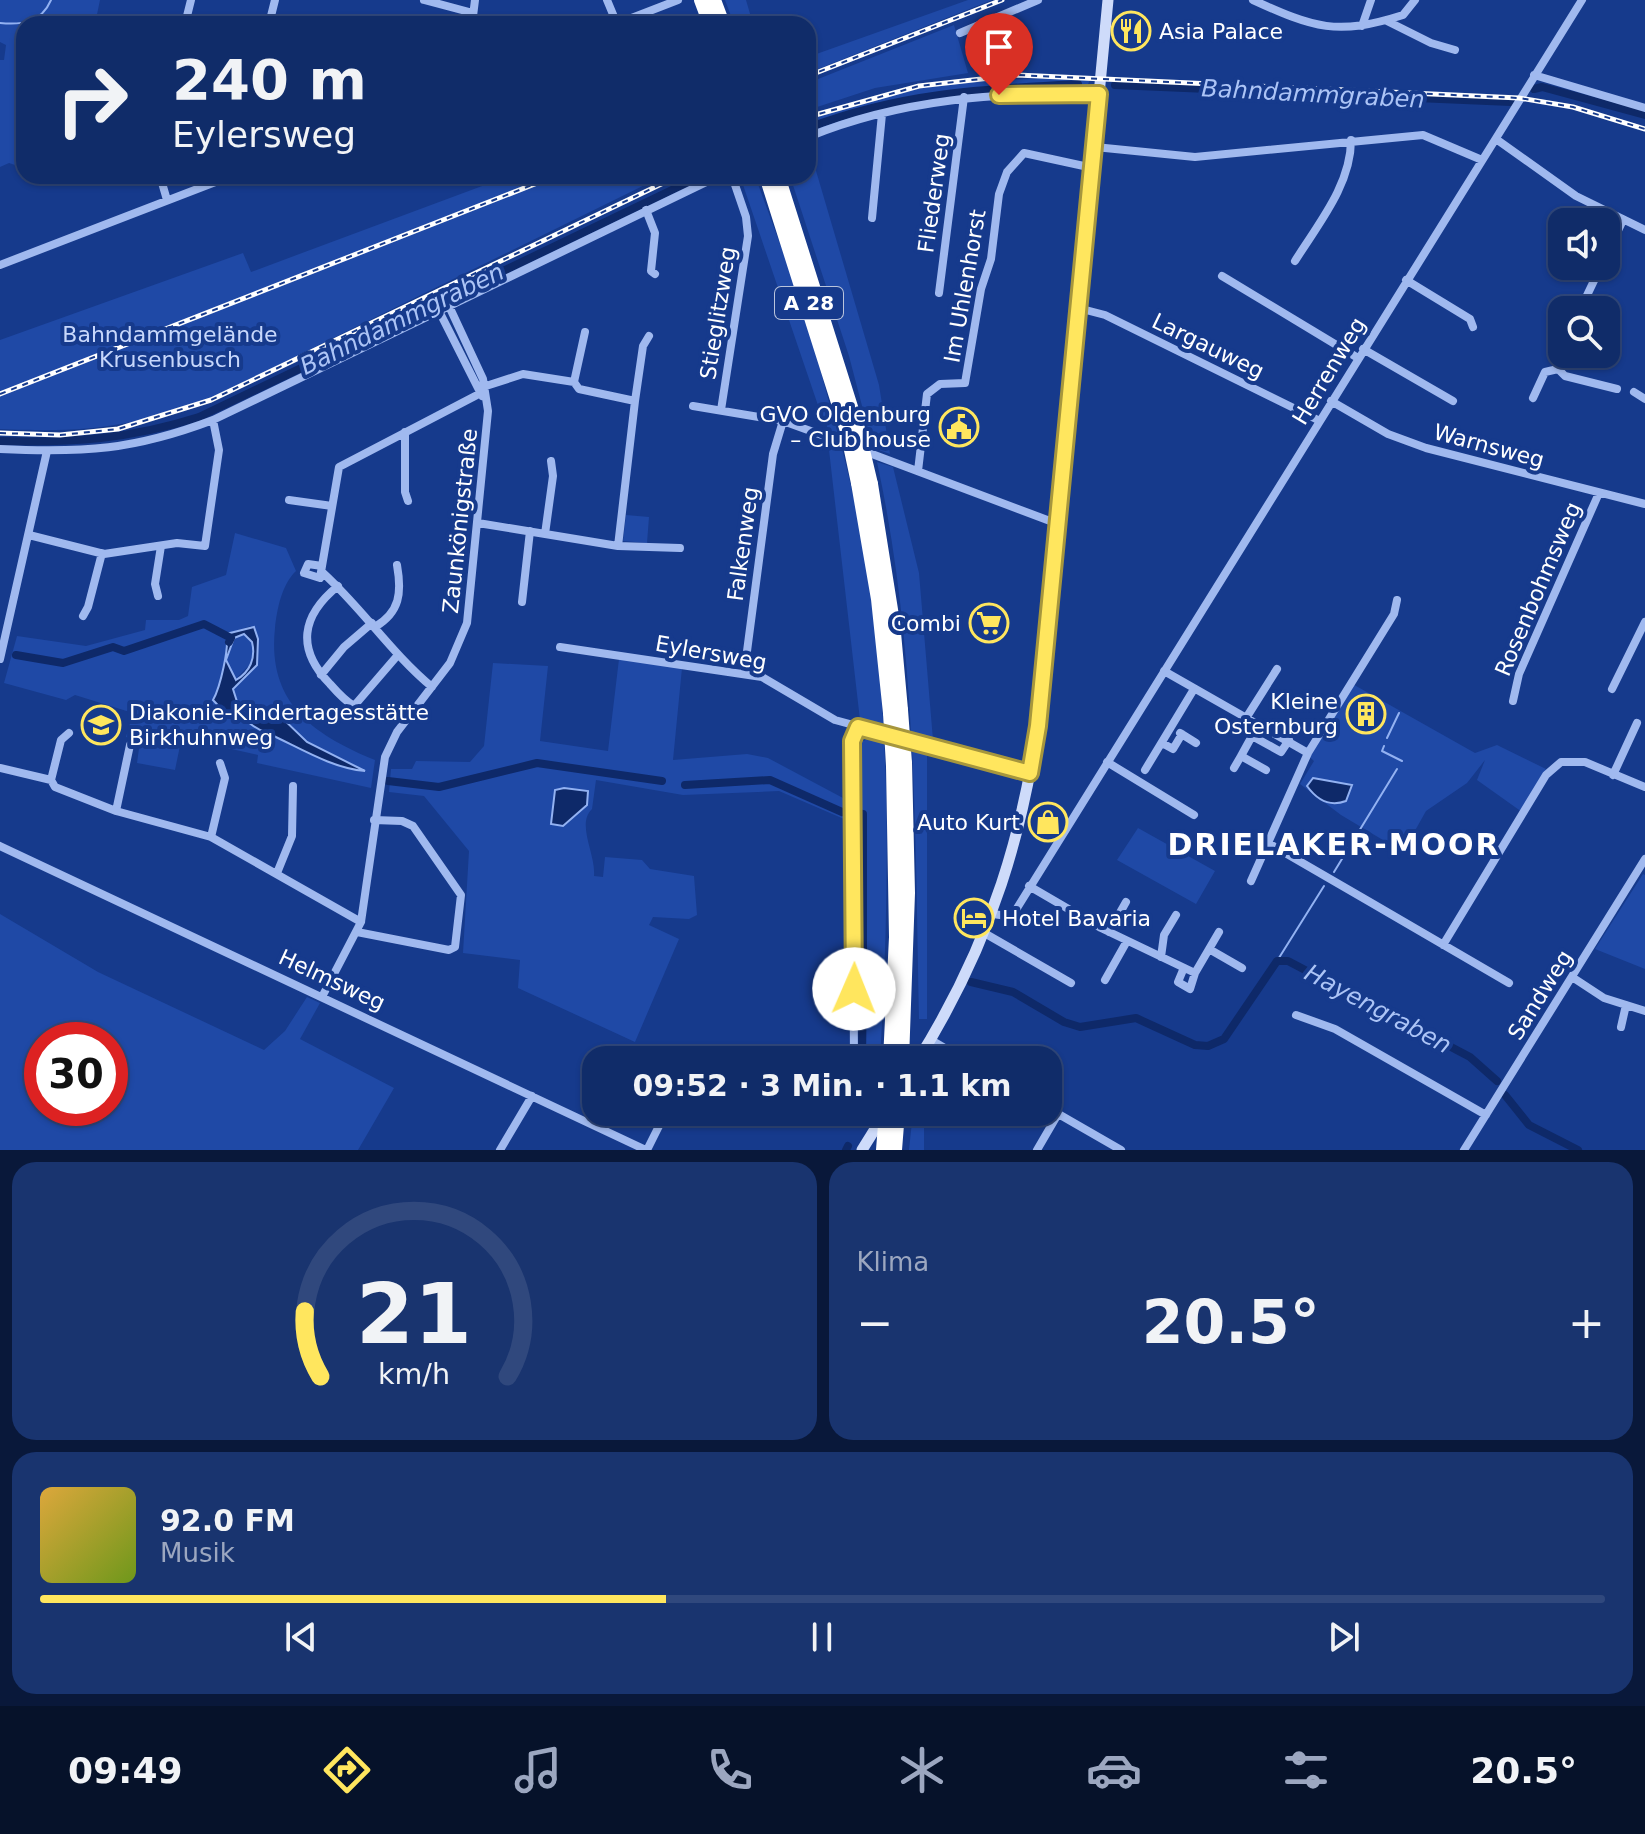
<!DOCTYPE html>
<html lang="de">
<head>
<meta charset="utf-8">
<style>
	body { margin:0; font-family:"DejaVu Sans",sans-serif; background:#19346f; color:#f1f3f6; height:100vh; display:flex; flex-direction:column; font-size:30px; white-space:nowrap }
	* { box-sizing:border-box; margin:0 }
	p { font-size:26px; color:#9ca7c0 }
	.icon { flex:none; width:44px; height:44px; fill:none; stroke:currentColor; stroke-width:2; stroke-linecap:round; stroke-linejoin:round }
	.map { position:relative; height:1150px; overflow:hidden }
	.drawer { display:flex; flex-direction:column; gap:12px; padding:12px; background:#09183a; flex:1 }
	.drawer>* { flex:none }
	.hud { position:absolute; left:16px; top:16px; width:800px; height:168px; border-radius:24px; box-shadow:0 2px 6px #0004,0 0 0 2px #30487d; background:#102c69; color:#f1f3f6; overflow:hidden }
	.tools { position:absolute; left:1548px; top:208px; display:grid; gap:16px }
	.tools a { display:grid; place-items:center; width:72px; height:72px; border-radius:16px; background:#102c69; box-shadow:0 2px 6px #0004,0 0 0 2px #30487d; font-size:40px }
	.speed { position:absolute; left:24px; top:1022px; display:flex; gap:16px; font-size:40px; font-weight:700; text-align:center }
	.speed>* { display:grid; place-content:center; width:104px; height:104px; border-radius:50%; background:#102c69; box-shadow:0 2px 6px #0004,0 0 0 2px #30487d; line-height:1 }
	.speed .limit { border:12px solid #d22; background:#fff; color:#111 }
	.pin { position:absolute; display:grid; place-items:center; width:68px; height:68px; color:#fff; margin:-82px -34px; border-radius:50% 50% 50% 0; rotate:-45deg; box-shadow:0 0 8px #0007 }
	.pin .icon { rotate:45deg }
	.me { position:absolute; width:88px; margin:-44px; rotate:1deg; stroke-linejoin:round; filter:drop-shadow(0 0 6px #0008) }
	.turn { display:flex; align-items:center; gap:28px; height:168px; padding:0 24px; font-size:36px }
	.turn .icon { width:104px; height:104px; stroke-width:2.5 }
	.turn b { display:block; font-size:56px; line-height:68px }
	.big { font-size:60px; font-weight:800; line-height:1.1 }
	.drawer .widget { flex:1; display:flex; flex-direction:column; justify-content:center; gap:12px; min-width:0; padding:0 28px; border-radius:24px; background:#19346f }
	.drawer .dial { align-items:center; gap:0 }
	.dial svg { height:208px; overflow:visible; fill:none; stroke:#30487d; stroke-width:7; stroke-linecap:round; text-anchor:middle }
	.dial text { fill:#f1f3f6; stroke:none }
	.song { display:flex; align-items:center; gap:24px }
	.cover { width:96px; height:96px; border-radius:12px; background:linear-gradient(135deg,hsl(40 70% 55%),hsl(80 70% 35%)) }
	.played { height:8px; border-radius:4px; background:linear-gradient(90deg,#ffe65e 40%,#30487d 40%) }
	.keys { display:flex; justify-content:space-around; direction:ltr }
	.heat { display:flex; justify-content:space-between; align-items:center; font-size:44px; direction:ltr }
	.drawer .tiles { flex:1; display:grid; gap:12px; grid-template-columns:1fr 1fr }
	.widget:last-child { grid-column:span 2 }
	.trip { position:absolute; left:582px; top:1046px; width:480px; height:80px; border-radius:24px; background:#102c69; box-shadow:0 2px 6px #0004,0 0 0 2px #30487d; font-weight:800; line-height:80px; text-align:center }
	.tab-bar { display:flex; height:128px; justify-content:space-around; align-items:center; background:#06122a; color:#9ca7c0 }
	.tab-bar .icon { width:56px; height:56px }
	.tab-bar .on { color:#ffe65e }
	.tab-bar b { font-size:36px; color:#f1f3f6 }
	.map>svg:first-child { display:block }
	.green { fill:#1f49a6; fill-rule:evenodd }
	.water { fill:#0e2969; stroke:#93b2f2; stroke-width:2; fill-rule:evenodd }
	.lines { fill:none; stroke-linecap:round; stroke-linejoin:round }
	.stream { stroke:#93b2f2; stroke-width:2 }
	.canal { stroke:#0e2969; stroke-width:8 }
	.street { stroke:#a0b9ef; stroke-width:8 }
	.secondary { stroke:#cedbfa; stroke-width:11 }
	.highway { stroke:#fff; stroke-width:14 }
	.rail-casing { stroke:#fff; stroke-width:5 }
	.rail { stroke:#163a8c; stroke-width:2; stroke-dasharray:6; stroke-linecap:butt }
	.highway-bridge { stroke:#fff; stroke-width:14 }
	.route-casing { stroke:#a6963d; stroke-width:20 }
	.route { stroke:#ffe65e; stroke-width:14 }
	.labels { text-anchor:middle; dominant-baseline:central; stroke-width:8; stroke-linejoin:round; paint-order:stroke }
	.shield { fill:#163a8c; stroke:#b9c4dc; stroke-width:2 }
	.shield-label { font-size:20px; font-weight:bold; fill:#fff }
	.poi-label { font-size:22px; fill:#fff; stroke:#163a8c; text-anchor:end }
	.street-label { font-size:22px; fill:#fff; stroke:#163a8c }
	.park-label { font-size:22px; fill:#c7d7fb; stroke:#163a8c }
	.water-label { font-size:24px; font-style:italic; fill:#acc4f6; stroke:#163a8c }
	.district-label { font-size:30px; font-weight:bold; letter-spacing:2px; fill:#fff; stroke:#163a8c }
</style>
</head>
<body>
<div class="map">
<svg width="1645" height="1150" viewBox="0 0 1645 1150">
	<rect width="100%" height="100%" fill="#163a8c"/>
	<path class="green" d="M0,0h100l-5,24h-71v144l-15,-5 -9,4v-107h4l2,-15 -6,-3z
		M725,0h21l7,24h-19z
		M968,0h24l-184,73v-16z
		M954,25l14,48 -93,15 -67,22v-27z
		M1090,79l-3,8c-97,3 -187,14 -279,46v-13c88,-37 187,-43 282,-41z
		M809,147l70,238 11,69 -17,-6 -24,-92 -59,-180h18z
		M509,176h154l-454,223c-82,29 -123,34 -209,30v-89l243,-87 8,19z
		M740,176h15l49,133 29,108 -10,3z
		M834,420c60,206 58,427 46,640h-16l2,-247 -6,-6 -2,-54 3,-11 9,-4 10,2 -1,-17 -19,-3 -31,-270 3,-3 -6,-25z
		M877,462l16,5 26,106 14,167 -13,-2 1,15 6,1v265h-8c-4,-187 -2,-373 -42,-557z
		M626,515l23,2 -2,26 -24,-2z
		M235,533l51,15 10,23c-14,13 -19,38 -21,57 -8,74 37,106 100,132l-4,28 -114,-25 1,-8 -40,-9 3,-10 -26,-7 -3,9 -10,-2 -7,34 -38,-7 3,-22 -14,-4 7,-24 -58,-18 -9,5 -62,-17 13,-47 69,10 59,-16 1,-10h33l9,-4 4,-29 34,-12zM251,626l7,14 -1,25 -24,24 7,22 14,7 24,-3 29,27 57,30c-35,-6 -68,-26 -100,-40 -17,-7 -17,-16 -38,-18l-13,-14c8,-14 18,-50 13,-66z
		M244,634l8,8 1,19 -18,19 -9,-20 8,-22z
		M619,659l63,9 -9,92 74,-6 21,4 75,40 1,21 -65,-28 -96,4 -87,-15 -4,29c-16,15 4,45 2,67l9,1 2,-20 37,3 8,9 44,7 3,39 -8,4 -36,-2 -4,8 30,14 -44,103 -117,-54 2,-28 -57,-7 6,-102 -45,-55 -35,-4 2,-23h21l4,-8 54,1 14,-16 9,-83 55,3 -8,75 68,10z
		M1349,682l126,71 22,-8 49,24 -24,43 -45,-32 8,-20 -18,23 -41,28 -23,41 -62,-37 -41,-31 14,-23 -10,-9z
		M1138,828l77,43 -19,33 -79,-44z
		M1643,874l2,1v94l-50,-20z
		M0,914l98,58 166,78 21,-19 22,-34 13,6 -20,36 94,49 -36,62h-358zM42,1040h68v68h-68z
		M913,1112h11v38h-15z"/>
	<path class="water" d="M254,627l4,12 -1,26 -24,24 7,22 14,7 22,-6 31,30 58,29c-35,-3 -68,-25 -100,-39 -19,-7 -15,-15 -39,-18l-13,-14c7,-12 17,-54 13,-66zM244,634l8,8c4,16 -2,30 -16,38l-10,-20 8,-22z
		M1313,778l39,7 -6,16c-16,6 -29,-1 -39,-15z
		M564,788l24,3 -1,14 -24,21 -12,-2 4,-34z"/>
	<g class="lines">
		<path class="stream" d="M0,23c22,2 41,0 51,-23
			M1387,738l12,-25
			M1384,746l-2,5 20,10
			M1334,872l63,-103
			M1277,961l47,-75"/>
		<path class="canal" d="M1115,85l396,17
			M1534,89l8,-2 103,28
			M808,128c91,-35 174,-39 270,-44
			M0,441c72,2 130,-2 199,-24l502,-241
			M16,655l47,8 50,-16 11,4 80,-27 27,14 -2,4
			M388,781l51,6 98,-24 125,18
			M685,785l85,-5 72,32
			M863,814v164l21,-1
			M971,982l42,10 51,30 16,5 56,-9 59,27 13,1 16,-7 53,-78h11l182,96 27,24
			M862,1060l1,-82
			M1505,1095l24,30 49,25
			M861,1123l1,-11
			M846,1150l2,-4"/>
		<path class="street" d="M424,0l49,13
			M607,0l10,24
			M1253,0c61,28 84,36 150,15l12,-15
			M1387,21l44,22 24,7
			M185,24l6,-24
			M269,24l6,-24
			M472,24l3,-24
			M616,24l62,-24
			M1362,26l9,-26
			M960,33l78,-33
			M1534,75l111,33
			M808,137c93,-38 191,-45 291,-43
			M1496,139l80,57 69,34
			M1095,147l100,10 228,-22 59,25
			M160,176l7,24
			M646,210l9,23 -4,38 4,3
			M872,218l10,-104
			M1606,256l17,-36
			M1295,261c23,-37 56,-76 56,-121
			M0,265l231,-89
			M1222,276l136,82
			M1406,280l64,39 3,8
			M939,293l25,-196
			M1078,308l27,7 215,106
			M1580,310l21,-44
			M439,311l43,85
			M1363,349l90,52
			M1558,369l4,-20
			M574,382l11,-50
			M1634,392l11,7
			M1533,398l12,-26 13,-3 7,7 52,13
			M635,401l8,-55 6,-10
			M1331,401l57,33 38,14 219,56
			M693,406l90,15 69,25
			M721,410l27,-174 -2,-19 -14,-41
			M405,432v60l3,9
			M0,449c84,4 134,1 213,-29l506,-244
			M864,451l194,73
			M918,471l9,-77 13,-10 25,-1 16,-94 10,-30 8,-65 8,-22 17,-19 69,15
			M289,500l43,6
			M478,523l140,23 17,-145 -56,-12 -5,-7 -51,-8 -37,12
			M545,534l8,-58 -2,-15
			M29,535l75,19 73,-11 28,3 14,-96 -6,-30
			M618,546l62,2
			M322,566l-2,12 -16,-5 4,-9 14,2 17,-99 140,-73
			M322,572c40,36 69,81 110,115
			M338,586c-37,30 -42,63 -8,98 7,8 15,17 24,22l43,-50
			M158,596l-3,-12 6,-38
			M522,602l8,-71
			M83,616l5,-9 14,-54
			M375,627c25,-15 27,-34 22,-62
			M560,647l202,30 73,43 195,53
			M0,659l47,-208
			M1164,671l144,82 86,-139 3,-14
			M744,674l29,-220 10,-33
			M321,675l23,-28 28,-24
			M1612,689l33,-67
			M1513,701l6,-27 80,-181
			M1248,715l29,-46
			M1180,733l16,10
			M1162,743l11,6 9,-15
			M1241,756l11,-20 29,16 8,-12
			M1107,762l87,53
			M0,768l51,12 4,7 61,24 14,-66
			M1234,768l7,-12 25,14
			M1145,770l49,-81
			M1613,775l24,-52
			M51,780l10,-40 8,-7
			M116,811l95,26 150,85
			M211,837l14,-59 -5,-15
			M1268,843c81,47 159,92 241,140
			M0,846l646,304
			M277,873l15,-37 1,-50
			M1251,881l57,-128
			M1029,886l72,42 94,45 24,-41
			M993,914l14,2 7,-3 568,-913
			M357,932l92,18 6,-3 6,-52 -48,-69 -11,-5 -28,-1
			M1109,932l17,-30
			M986,934l85,49
			M1443,945l103,-170 15,-13h24l60,25
			M1209,949l33,19
			M1161,957l3,-22 12,-20
			M1183,970l-5,12 12,7 5,-16
			M1572,977l32,21 41,13
			M1105,980l22,-39
			M323,995l38,-73 24,-165 12,-25 53,-69 17,-40 21,-212 -5,-32 -34,-73
			M1296,1015l39,14 151,86
			M1621,1027l5,-22
			M931,1040l34,20
			M693,1060l1,-3
			M854,1060l-2,-319 6,-14
			M1048,1108l73,42
			M500,1150l32,-54
			M647,1150l19,-38
			M1037,1150l21,-36
			M1464,1150l181,-291"/>
		<path class="secondary" d="M918,1060c73,-117 108,-230 124,-367l66,-693
			M862,1150l23,-37"/>
		<path class="highway" d="M701,0l9,24
			M714,0l9,24
			M766,176l81,255
			M778,176l80,253
			M858,483l20,116 12,114
			M871,484l22,138 8,88
			M890,1060l6,-123 -3,-171
			M902,1060l6,-167 -3,-130
			M883,1150l3,-38
			M895,1150l3,-38"/>
		<defs>
			<path id="rail" d="M808,76l194,-76
				M808,117l111,-31 98,-11 502,23 54,9 72,22
				M0,394l555,-218
				M0,433l60,2 58,-6 93,-29 467,-224"/>
		</defs>
		<use href="#rail" class="rail-casing"/>
		<use href="#rail" class="rail"/>
		<path class="highway-bridge" d="M858,429l13,55
			M847,431l11,52
			M901,710l4,53
			M890,713l3,53"/>
	</g>
	<g class="lines">
		<defs>
			<path id="route" d="M854,989l-2,-248 6,-14 172,46 8,-47 61,-632 -100,1"/>
		</defs>
		<use href="#route" class="route-casing"/>
		<use href="#route" class="route"/>
	</g>
	<defs>
		<symbol id="restaurant-ring" viewBox="-11 -11 22 22"><circle r="9.5" fill="#163a8c" stroke="#ffe65e" stroke-width="1.5"/><path d="M-5-6h1v4h1v-4h1v4h1v-4h1v5L-1.5 .5V6h-2V.5L-5-1ZM5-6V6H3V1.5H1.5Q1.5-4 5-6Z" fill="#ffe65e"/></symbol>
		<symbol id="civic-ring" viewBox="-11 -11 22 22"><circle r="9.5" fill="#163a8c" stroke="#ffe65e" stroke-width="1.5"/><path d="M-.6-6.5H3V-4.5H.6V-3L4-1V1h2V6H-6V1h2V-1L-.6-3ZM-1.2 2.5V6h2.4V2.5Z" fill="#ffe65e"/></symbol>
		<symbol id="supermarket-ring" viewBox="-11 -11 22 22"><circle r="9.5" fill="#163a8c" stroke="#ffe65e" stroke-width="1.5"/><path d="M-6-5.5h2.5l.6 2H6L4.5 2H-2.5L-4.4-4H-6ZM-1.5 3.2a1.3 1.3 0 1 0 .1 0ZM3 3.2a1.3 1.3 0 1 0 .1 0Z" fill="#ffe65e"/></symbol>
		<symbol id="building-ring" viewBox="-11 -11 22 22"><circle r="9.5" fill="#163a8c" stroke="#ffe65e" stroke-width="1.5"/><path d="M-4-6H4V6H1V3H-1V6H-4ZM-2.5-4.3h1.7v1.8h-1.7ZM.8-4.3h1.7v1.8H.8ZM-2.5-1h1.7V.8h-1.7ZM.8-1h1.7V.8H.8Z" fill="#ffe65e"/></symbol>
		<symbol id="school-ring" viewBox="-11 -11 22 22"><circle r="9.5" fill="#163a8c" stroke="#ffe65e" stroke-width="1.5"/><path d="M0-5L7-2L0 1L-7-2ZM-4 1L0 2.5L4 1V4Q0 6-4 4Z" fill="#ffe65e"/></symbol>
		<symbol id="shop-ring" viewBox="-11 -11 22 22"><circle r="9.5" fill="#163a8c" stroke="#ffe65e" stroke-width="1.5"/><path d="M-5-2.5h2.3a2.7 3.5 0 0 1 5.4 0H5L5.5 6h-11ZM-1.5-2.5h3a1.5 2.3 0 0 0-3 0Z" fill="#ffe65e"/></symbol>
		<symbol id="hotel-ring" viewBox="-11 -11 22 22"><circle r="9.5" fill="#163a8c" stroke="#ffe65e" stroke-width="1.5"/><path d="M-6-4.5h1.5V1H6V5H4.5V3h-9V5H-6ZM-4 0a1.8 1.8 0 1 1 3.6 0ZM.5 0V-2.5h3Q6-2.5 6 0Z" fill="#ffe65e"/></symbol>
	</defs>
	<g fill-rule="evenodd">
		<use href="#restaurant-ring" x="1109" y="9" width="44" height="44"/>
		<use href="#civic-ring" x="937" y="405" width="44" height="44"/>
		<use href="#supermarket-ring" x="967" y="601" width="44" height="44"/>
		<use href="#building-ring" x="1344" y="692" width="44" height="44"/>
		<use href="#school-ring" x="79" y="703" width="44" height="44"/>
		<use href="#shop-ring" x="1026" y="800" width="44" height="44"/>
		<use href="#hotel-ring" x="952" y="896" width="44" height="44"/>
	</g>
	<g class="labels">
		<rect class="shield" x="775" y="287" width="68" height="32" rx="6"/>
		<g class="shield-label">
			<text x="809" y="303">A 28</text>
		</g>
		<g class="poi-label">
			<text x="1159" y="31" text-anchor="start">Asia Palace</text>
			<text x="931" y="414">GVO Oldenburg<tspan x="931" dy="25">– Club house</tspan></text>
			<text x="961" y="623">Combi</text>
			<text x="1338" y="701">Kleine<tspan x="1338" dy="25">Osternburg</tspan></text>
			<text x="129" y="712" text-anchor="start">Diakonie-Kindertagesstätte<tspan x="129" dy="25">Birkhuhnweg</tspan></text>
			<text x="1020" y="822">Auto Kurt</text>
			<text x="1002" y="918" text-anchor="start">Hotel Bavaria</text>
		</g>
		<g class="street-label">
			<text transform="translate(934 193) rotate(-82)">Fliederweg</text>
			<text transform="translate(965 286) rotate(-80)">Im Uhlenhorst</text>
			<text transform="translate(718 313) rotate(-81)">Stieglitzweg</text>
			<text transform="translate(1208 346) rotate(26)">Largauweg</text>
			<text transform="translate(1329 371) rotate(-59)">Herrenweg</text>
			<text transform="translate(1489 446) rotate(15)">Warnsweg</text>
			<text transform="translate(460 521) rotate(-84)">Zaunkönigstraße</text>
			<text transform="translate(743 544) rotate(-82)">Falkenweg</text>
			<text transform="translate(1538 589) rotate(-67)">Rosenbohmsweg</text>
			<text transform="translate(711 653) rotate(10)">Eylersweg</text>
			<text transform="translate(332 980) rotate(25)">Helmsweg</text>
			<text transform="translate(1540 995) rotate(-58)">Sandweg</text>
		</g>
		<g class="park-label">
			<text x="170" y="334">Bahndammgelände<tspan x="170" dy="25">Krusenbusch</tspan></text>
		</g>
		<g class="water-label">
			<text transform="translate(1313 94) rotate(3)">Bahndammgraben</text>
			<text transform="translate(402 319) rotate(-26)">Bahndammgraben</text>
			<text transform="translate(1378 1009) rotate(28)">Hayengraben</text>
		</g>
		<g class="district-label">
			<text x="1334" y="844">DRIELAKER-MOOR</text>
		</g>
	</g>
</svg>
<div class="tools">
<a><svg class="icon" aria-label="sound" viewBox="0 0 24 24"><path d="M4 9h4l5-4v14l-5-4H4zM17 9q2 3 0 6"/></svg></a>
<a><svg class="icon" aria-label="search" viewBox="0 0 24 24"><circle cx="10" cy="10" r="6"/><path d="M15 15l6 6"/></svg></a>
</div>
<div class="speed"><div class="limit">30</div></div>
<div class="pin" style="left:999px;top:95px;background:#d93025"><svg class="icon" aria-label="arrive" viewBox="0 0 24 24"><path d="M6 21V4h12l-3 4 3 4H6"/></svg></div>
<svg class="me" style="left:854px;top:989px" viewBox="-20 -20 40 40"><circle r="19" fill="#fff"/><path d="M0-13L10 11 0 6-10 11z" fill="#ffe65e"/></svg>
<div class="trip">09:52 · 3 Min. · 1.1 km</div>
<div class="hud">
<div class="turn"><svg class="icon" aria-label="right" viewBox="0 0 24 24"><path d="M7 20v-9h11M14 6l5 5-5 5"/></svg><div><b>240 m</b>Eylersweg</div></div>
</div>
</div>
<section class="drawer">
<div class="tiles">
<div class="widget dial"><svg viewBox="0 0 100 80">
<path d="M14 69A42 42 0 1 1 86 69"/>
<path d="M14 69A42 42 0 0 1 8 44" stroke="#ffe65e"/>
<text x="50" y="56" font-size="32" font-weight="700">21</text>
<text x="50" y="72" font-size="11">km/h</text>
</svg></div>
<div class="widget"><p>Klima</p>
<div class="heat"><a>−</a><b class="big">20.5°</b><a>+</a></div>
</div>
<div class="widget">
<div class="song"><i class="cover"></i><div><b>92.0 FM</b><p>Musik</p></div></div>
<div class="played"></div>
<div class="keys"><svg class="icon" aria-label="previous" viewBox="0 0 24 24"><path d="M18 5L8 12l10 7zM5 5v14"/></svg><svg class="icon" aria-label="pause" viewBox="0 0 24 24"><path d="M8 5v14M16 5v14"/></svg><svg class="icon" aria-label="next" viewBox="0 0 24 24"><path d="M6 5l10 7-10 7zM19 5v14"/></svg></div>
</div>
</div>
</section>
<nav class="tab-bar">
<b>09:49</b>
<svg class="icon on" aria-label="directions" viewBox="0 0 24 24"><path d="M12 3l9 9-9 9-9-9zM9 14v-3h6M13 9l2 2-2 2"/></svg>
<svg class="icon" aria-label="music" viewBox="0 0 24 24"><path d="M9 18V5l10-2v13"/><circle cx="6" cy="18" r="3"/><circle cx="16" cy="16" r="3"/></svg>
<svg class="icon" aria-label="phone" viewBox="0 0 24 24"><path d="M5 4h4l2 5-3 2q2 4 5 5l2-3 5 2v4C11 20 4 13 5 4z"/></svg>
<svg class="icon" aria-label="climate" viewBox="0 0 24 24"><path d="M12 3v18M4 7l16 10M4 17L20 7"/></svg>
<svg class="icon" aria-label="car" viewBox="0 0 24 24"><path d="M5 17H2v-5l4-1 3-4h7l3 4 3 1v5h-3M9 17h6M6 11h13"/><circle cx="7" cy="17" r="2"/><circle cx="17" cy="17" r="2"/></svg>
<svg class="icon" aria-label="filters" viewBox="0 0 24 24"><path d="M4 7h16M4 17h16"/><circle cx="9" cy="7" r="2"/><circle cx="15" cy="17" r="2"/></svg>
<b>20.5°</b>
</nav>
</body>
</html>
